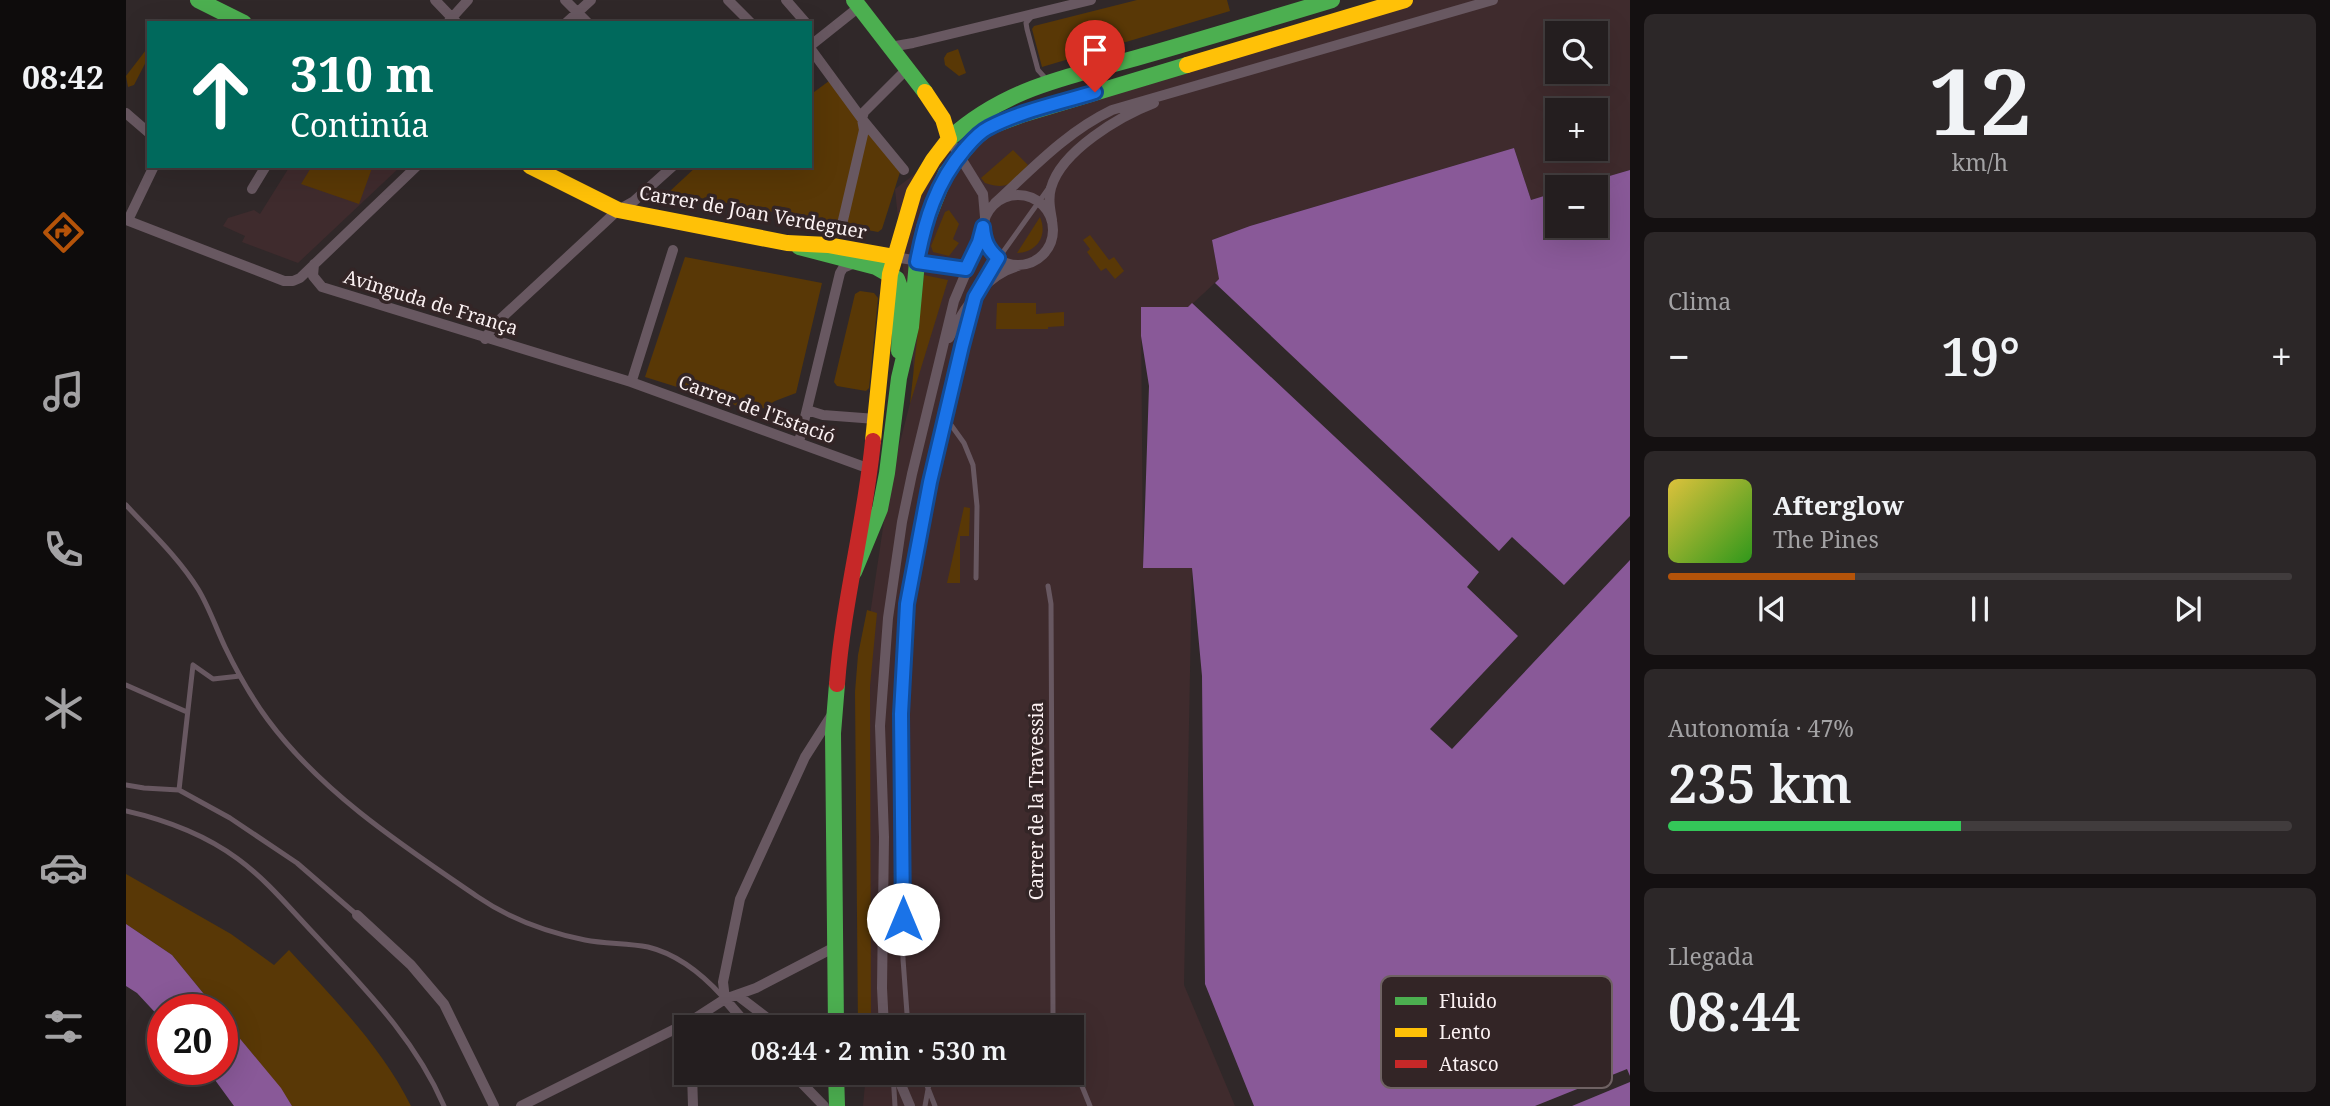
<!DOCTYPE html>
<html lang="es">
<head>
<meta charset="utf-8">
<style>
	body { margin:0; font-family:"Noto Serif",serif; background:#2c2728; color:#f1f3f6; height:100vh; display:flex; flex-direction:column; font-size:26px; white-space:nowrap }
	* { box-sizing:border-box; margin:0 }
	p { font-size:23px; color:#a3a2a4 }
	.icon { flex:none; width:38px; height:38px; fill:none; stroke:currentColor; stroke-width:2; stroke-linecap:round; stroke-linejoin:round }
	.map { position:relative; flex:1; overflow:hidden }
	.side { display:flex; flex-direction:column; gap:14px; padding:14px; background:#141011; width:700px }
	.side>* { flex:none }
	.guide { position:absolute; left:21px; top:21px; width:665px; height:147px; border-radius:0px; box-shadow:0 7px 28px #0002,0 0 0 2px #413c3d; background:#00695c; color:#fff; overflow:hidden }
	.buttons { position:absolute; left:1419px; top:21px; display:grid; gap:14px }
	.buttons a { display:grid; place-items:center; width:63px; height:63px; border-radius:0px; background:#241e1f; box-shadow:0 7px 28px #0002,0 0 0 2px #413c3d; font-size:35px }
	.speed { position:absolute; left:21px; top:994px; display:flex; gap:14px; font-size:35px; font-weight:700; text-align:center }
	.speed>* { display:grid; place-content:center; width:91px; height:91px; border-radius:50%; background:#241e1f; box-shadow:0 7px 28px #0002,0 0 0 2px #413c3d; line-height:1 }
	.speed .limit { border:10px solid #d22; background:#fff; color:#111 }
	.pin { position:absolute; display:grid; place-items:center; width:60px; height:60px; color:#fff; margin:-72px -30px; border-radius:50% 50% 50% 0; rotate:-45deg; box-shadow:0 0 7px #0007 }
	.pin .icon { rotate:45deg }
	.me { position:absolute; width:77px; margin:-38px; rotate:0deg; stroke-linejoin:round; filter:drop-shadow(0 0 5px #0008) }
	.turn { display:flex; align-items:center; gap:24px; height:147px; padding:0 28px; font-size:32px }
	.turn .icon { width:91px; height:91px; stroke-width:2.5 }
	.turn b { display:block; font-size:49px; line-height:60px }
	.big { font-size:52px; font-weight:600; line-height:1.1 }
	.side .card { flex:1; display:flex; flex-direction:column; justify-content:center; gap:10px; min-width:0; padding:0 24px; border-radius:10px; background:#2c2728 }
	.side .dial { align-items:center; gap:0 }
	.dial b { font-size:91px; line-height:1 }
	.song { display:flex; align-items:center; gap:21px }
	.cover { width:84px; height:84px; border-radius:10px; background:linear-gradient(135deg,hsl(50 70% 55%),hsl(110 70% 35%)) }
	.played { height:7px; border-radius:4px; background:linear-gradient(90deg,#b45309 30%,#413c3d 30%) }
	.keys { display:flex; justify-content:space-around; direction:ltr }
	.heat { display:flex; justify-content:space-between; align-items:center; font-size:38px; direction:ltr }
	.charge { height:10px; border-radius:5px; background:linear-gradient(90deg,#34c759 47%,#413c3d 0) }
	.trip { position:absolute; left:548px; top:1015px; width:410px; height:70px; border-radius:0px; background:#241e1f; box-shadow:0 7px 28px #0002,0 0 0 2px #413c3d; font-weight:600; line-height:70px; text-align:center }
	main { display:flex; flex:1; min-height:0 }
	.tab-bar { display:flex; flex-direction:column; width:126px; justify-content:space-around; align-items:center; background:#0e0c0c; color:#a3a2a4 }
	.tab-bar .icon { width:49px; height:49px }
	.tab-bar .active { color:#b45309 }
	.tab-bar b { font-size:32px; color:#f1f3f6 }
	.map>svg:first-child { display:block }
	.built { fill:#3f2b2d; fill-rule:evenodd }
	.green { fill:#593806 }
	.water { fill:#895998 }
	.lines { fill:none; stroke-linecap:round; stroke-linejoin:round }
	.lane { stroke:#685861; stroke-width:5 }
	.street { stroke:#685861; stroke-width:10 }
	.fast { stroke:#4caf50; stroke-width:16 }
	.slow { stroke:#ffc107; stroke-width:16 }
	.jam { stroke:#c62828; stroke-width:16 }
	.route-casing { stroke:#114b97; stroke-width:18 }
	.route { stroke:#1a73e8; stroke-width:12 }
	.labels { text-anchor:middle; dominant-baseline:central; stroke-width:7; stroke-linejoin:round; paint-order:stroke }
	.street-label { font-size:19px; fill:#fbf1f2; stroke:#332526 }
	.key { fill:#332526; stroke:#6f6263; stroke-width:2 }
	.key-label { font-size:19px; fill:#fbf1f2 }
</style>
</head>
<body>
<main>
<nav class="tab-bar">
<b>08:42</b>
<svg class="icon active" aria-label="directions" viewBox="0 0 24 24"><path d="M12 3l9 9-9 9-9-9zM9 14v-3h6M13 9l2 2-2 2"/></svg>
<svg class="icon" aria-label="music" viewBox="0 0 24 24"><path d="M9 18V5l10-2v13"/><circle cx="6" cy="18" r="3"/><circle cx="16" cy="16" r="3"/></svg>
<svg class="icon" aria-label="phone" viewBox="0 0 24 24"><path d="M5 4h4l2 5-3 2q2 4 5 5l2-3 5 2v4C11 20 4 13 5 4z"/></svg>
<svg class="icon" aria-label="climate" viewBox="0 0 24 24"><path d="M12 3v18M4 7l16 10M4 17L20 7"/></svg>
<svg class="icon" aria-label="car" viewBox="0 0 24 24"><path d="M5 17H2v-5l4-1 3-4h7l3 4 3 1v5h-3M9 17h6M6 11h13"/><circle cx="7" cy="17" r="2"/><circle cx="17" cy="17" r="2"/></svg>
<svg class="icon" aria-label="filters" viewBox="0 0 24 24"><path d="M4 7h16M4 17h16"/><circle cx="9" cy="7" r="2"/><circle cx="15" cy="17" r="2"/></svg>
</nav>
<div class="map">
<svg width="1504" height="1106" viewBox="0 0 1504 1106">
	<rect width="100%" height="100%" fill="#302829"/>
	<path class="built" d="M1288,0h216v170l-56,17h-16l-1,5 -26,8 -17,-52 -264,78 -38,14 7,39 -30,28 -48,1 2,259 49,1 -8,417 51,121h-372l3,-33h205v-46h-205l-2,-372 26,-174 25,-97 -20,-195 98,-74 131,-31zM1432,33h38v39h-38zM1432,110h38v39h-38z
		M164,166h111l-103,97 -56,-21 3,-6 -22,-10 5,-8 26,-8 6,4z"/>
	<path class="green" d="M1011,0h90l3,11 -188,56 -10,-38 2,-3z
		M23,46v10l-15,29 -6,2 -2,-11z
		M832,49l8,24 -7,3 -14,-11 -1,-7 3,-5z
		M703,81l72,88 -19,60 -4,3 -209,-40 28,-26h113v-71z
		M887,150l15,15c-15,17 -19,26 -43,18l-4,-5z
		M186,166l60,2 -13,36 -58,-20z
		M823,210l10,14 -6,15 6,4 -10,13 -16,-4 -2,-6 14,-34z
		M914,217c8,19 -3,35 -23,36z
		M964,235l19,25 5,-3 10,14 -9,8 -9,-11 -5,3 -14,-19 3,-3 -7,-9z
		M559,257l137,26 -26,110 -21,8 -18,11 -112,-35z
		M798,275l24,5 -38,124z
		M734,291l14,2 4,5 -9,90 -3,3 -29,-5 -3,-4 21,-88z
		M871,303h39v11l28,-2v14l-16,1v2h-52z
		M838,507l6,1 -1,28h-9v47h-13z
		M741,610l10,3 -7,73 1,341h-13l-3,-335 3,-37z
		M0,874l105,60 43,31 15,-15c45,49 92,96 122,156h-119l-12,-18 -58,-71v-7h-5l-45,-55 -46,-31z"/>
	<path class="water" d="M1388,148l17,52 26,-8 1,34h38v-39h-24l58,-17v346l-66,69 -52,-48 -13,14 -284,-268 4,-4 -7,-39 38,-14z
		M1066,303l287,269 -12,15 51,49 -88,93 22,20 178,-189v516l-3,-7 -92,37h-281l-49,-122 -3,-308 -10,-108h-49l6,-182 -8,-50v-29h47z
		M0,924l46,31 45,55h-54v11l-26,-28 -11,-7z
		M96,1017l59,71 11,18h-58l-27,-37h15z
		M1504,1082v24h-58z"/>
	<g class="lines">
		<path class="lane" d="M906,16l-6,7 1,6 11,41 9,10
			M858,282l14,-23 50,-70
			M820,418l18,25 9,22 4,41 -1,72
			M0,505c25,27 53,53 72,84 11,18 18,39 27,58 12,25 26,50 43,73 54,73 135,126 210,177 32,22 68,35 107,43 20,4 42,3 63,7 29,7 54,27 74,49
			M922,586l3,18 2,411 5,12
			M114,676l-27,3 -20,-14 -14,125 51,28 67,45 60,52
			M0,685l61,27
			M0,785l18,3 35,2
			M0,811c40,9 78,23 112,48 30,22 53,51 79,78 49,53 98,102 127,169
			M782,1027l-5,-68 -2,-245 6,-110 23,-122 44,-179
			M874,1027l53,-12
			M945,1059l19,47
			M796,1073l13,33
			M767,1074l2,32
			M799,1106l6,-33"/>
		<path class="street" d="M309,0l22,23
			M439,0l23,23
			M602,0l23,23
			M660,0l20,23
			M323,21l19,-21
			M440,23l25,-23
			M684,46l49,-39
			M764,47l23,-4 178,-43
			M684,48l52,71 42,51
			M0,113l23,20
			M823,139l34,55 2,23
			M126,189l14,-23
			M857 230a35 35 0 1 1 70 0a35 35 0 1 1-70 0Z
			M869,203c37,-34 71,-71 117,-93l381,-110
			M0,220l158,61h9l7,-3 117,-112
			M2,220l26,-54
			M926,220c-2,-11 -4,-22 -1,-32 10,-37 69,-72 103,-85
			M714,233l24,-103 -2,-11 2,-7 43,-43
			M769,257l71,12
			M188,264l-1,12 9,11 309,95 239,87
			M823,338c14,-29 36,-63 69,-72
			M359,339l9,-14 108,-100 16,-15 16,-9 39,-35
			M507,377l40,-127
			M681,410l16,5 53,4
			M673,442l41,-169 3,-5 12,-5
			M231,915l54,50 33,39 50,102
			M611,995l42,32
			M623,1027l-24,-28 -2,-17 17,-83 65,-142 28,-44
			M758,1027l-2,-39 2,-151 -4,-111 8,-108 14,-96 10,-48 42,-173 25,-59 4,-15
			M566,1073l1,33
			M666,1073l32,33
			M770,1073l14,33
			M395,1106l170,-85 34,-22 31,-11 79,-41"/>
		<path class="fast" d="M72,0l46,23
			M728,0l71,92
			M823,139c59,-53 121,-62 194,-83 63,-18 126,-37 189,-56
			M673,247l77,20 21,12 4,11 -2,61
			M728,572l26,-63 7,-36 12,-95 12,-51 6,-65 7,-34 22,-55 28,-34 15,-12 35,-13 163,-49
			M710,1027l-3,-294 4,-49
			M710,1073l1,33"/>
		<path class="slow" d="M1061,65l218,-65
			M404,166l88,44 169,33 41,2 67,12 19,-65 19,-32 16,-21 -6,-20 -18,-27
			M747,441l17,-167 5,-17"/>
		<path class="jam" d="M711,684c6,-82 28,-161 36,-243"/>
	</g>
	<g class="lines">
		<defs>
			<path id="route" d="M777,919l-2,-205 6,-110 23,-122 32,-136 13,-49 23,-39c-10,-9 -14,-17 -15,-31l-4,15 -13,27 -49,-7c8,-42 19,-79 47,-112 7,-8 14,-17 24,-22 32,-17 72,-25 107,-36"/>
		</defs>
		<use href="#route" class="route-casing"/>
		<use href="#route" class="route"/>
	</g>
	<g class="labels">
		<g class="street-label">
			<text transform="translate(627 212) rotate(10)">Carrer de Joan Verdeguer</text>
			<text transform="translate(305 302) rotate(17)">Avinguda de França</text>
			<text transform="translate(631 409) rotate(20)">Carrer de l'Estació</text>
			<text transform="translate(910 801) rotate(-90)">Carrer de la Travessia</text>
		</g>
	</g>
	<rect x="1255" y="976" width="231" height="112" rx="10" class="key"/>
	<rect x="1269" y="997" width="32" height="8" fill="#4caf50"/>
	<rect x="1269" y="1028" width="32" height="9" fill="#ffc107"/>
	<rect x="1269" y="1060" width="32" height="8" fill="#c62828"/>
	<g class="key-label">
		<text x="1313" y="1008">Fluido</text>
		<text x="1313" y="1039">Lento</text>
		<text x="1313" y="1071">Atasco</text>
	</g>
</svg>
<div class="buttons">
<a><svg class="icon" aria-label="search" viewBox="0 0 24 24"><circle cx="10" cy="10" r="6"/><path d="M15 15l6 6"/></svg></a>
<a>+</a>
<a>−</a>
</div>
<div class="speed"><div class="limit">20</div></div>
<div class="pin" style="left:969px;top:92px;background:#d93025"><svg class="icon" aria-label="arrive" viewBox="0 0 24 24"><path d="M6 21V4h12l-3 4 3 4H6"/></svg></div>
<svg class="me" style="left:777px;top:919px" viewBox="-20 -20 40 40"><circle r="19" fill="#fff"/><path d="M0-13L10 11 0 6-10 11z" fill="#1a73e8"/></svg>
<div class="trip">08:44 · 2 min · 530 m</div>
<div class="guide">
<div class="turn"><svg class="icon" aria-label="ahead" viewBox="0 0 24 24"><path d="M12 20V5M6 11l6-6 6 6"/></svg><div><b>310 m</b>Continúa</div></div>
</div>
</div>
<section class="side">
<div class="card dial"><b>12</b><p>km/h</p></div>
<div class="card"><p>Clima</p>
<div class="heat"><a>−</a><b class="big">19°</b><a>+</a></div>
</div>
<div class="card">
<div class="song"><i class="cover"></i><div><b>Afterglow</b><p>The Pines</p></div></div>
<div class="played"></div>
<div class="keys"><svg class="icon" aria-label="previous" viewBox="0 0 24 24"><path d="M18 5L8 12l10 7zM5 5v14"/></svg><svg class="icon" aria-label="pause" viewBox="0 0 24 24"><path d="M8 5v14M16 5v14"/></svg><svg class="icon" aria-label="next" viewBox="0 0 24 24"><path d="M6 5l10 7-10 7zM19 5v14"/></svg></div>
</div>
<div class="card"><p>Autonomía · 47%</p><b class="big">235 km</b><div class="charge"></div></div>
<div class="card"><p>Llegada</p><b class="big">08:44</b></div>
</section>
</main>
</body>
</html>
